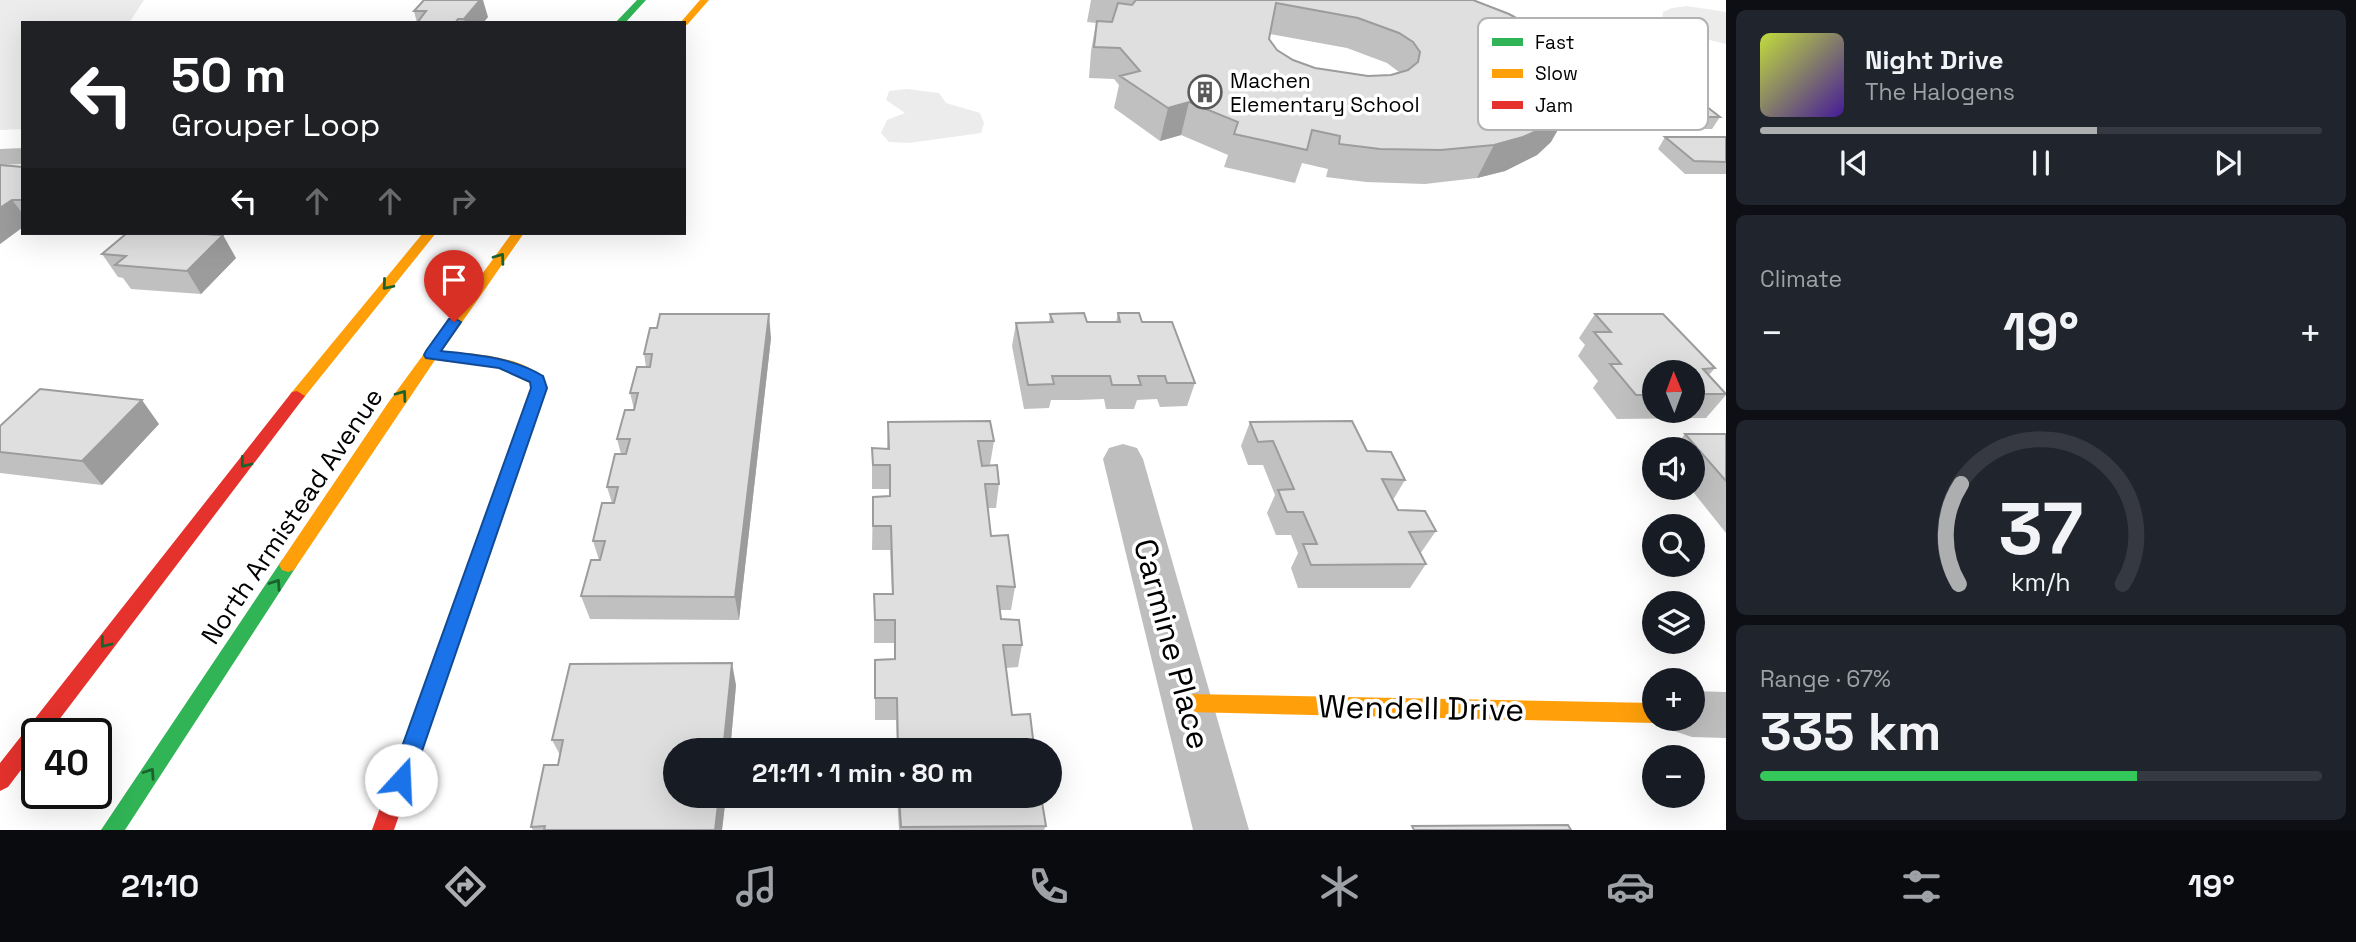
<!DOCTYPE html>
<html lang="en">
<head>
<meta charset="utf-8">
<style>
	body { margin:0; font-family:"Space Grotesk",sans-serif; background:#20242c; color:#f1f3f6; height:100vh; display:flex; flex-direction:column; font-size:26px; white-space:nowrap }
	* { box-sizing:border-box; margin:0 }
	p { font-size:23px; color:#9ea1a6 }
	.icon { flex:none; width:38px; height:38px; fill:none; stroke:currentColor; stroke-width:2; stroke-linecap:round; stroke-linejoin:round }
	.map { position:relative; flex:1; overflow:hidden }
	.sheet { display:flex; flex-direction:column; gap:10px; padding:10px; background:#0d0f14; width:630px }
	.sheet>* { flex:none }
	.hud { position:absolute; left:21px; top:21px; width:665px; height:214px; border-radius:0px; box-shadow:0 7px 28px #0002; background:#202124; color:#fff; overflow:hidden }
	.needle { width:46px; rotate:359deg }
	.fabs { position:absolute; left:1642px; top:360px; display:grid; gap:14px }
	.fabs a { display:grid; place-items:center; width:63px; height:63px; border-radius:50%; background:#171b24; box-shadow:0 7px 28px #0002; font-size:35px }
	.speed { position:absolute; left:21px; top:718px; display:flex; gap:14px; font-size:35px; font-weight:700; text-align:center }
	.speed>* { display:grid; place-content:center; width:91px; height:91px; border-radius:50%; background:#171b24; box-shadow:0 7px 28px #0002; line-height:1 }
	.speed .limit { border:4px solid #111; border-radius:10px; background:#fff; color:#111 }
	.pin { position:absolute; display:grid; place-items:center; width:60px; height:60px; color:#fff; margin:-72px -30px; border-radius:50% 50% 50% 0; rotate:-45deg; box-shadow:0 0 7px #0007 }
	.pin .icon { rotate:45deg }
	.me { position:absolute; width:77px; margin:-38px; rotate:20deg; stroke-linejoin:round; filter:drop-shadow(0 0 5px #0008) }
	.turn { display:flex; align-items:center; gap:24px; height:147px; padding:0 35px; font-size:32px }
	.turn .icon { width:91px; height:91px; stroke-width:2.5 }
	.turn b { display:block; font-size:49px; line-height:60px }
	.lanes { display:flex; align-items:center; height:66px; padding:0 35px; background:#0003; justify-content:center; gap:35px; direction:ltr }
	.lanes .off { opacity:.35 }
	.big { font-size:52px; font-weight:600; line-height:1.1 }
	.sheet .widget { flex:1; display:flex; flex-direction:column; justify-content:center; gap:10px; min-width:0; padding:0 24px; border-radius:10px; background:#20242c }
	.sheet .dial { align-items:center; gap:0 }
	.dial svg { height:182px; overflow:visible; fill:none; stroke:#363941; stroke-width:7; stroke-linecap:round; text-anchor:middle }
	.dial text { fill:#f1f3f6; stroke:none }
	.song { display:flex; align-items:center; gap:21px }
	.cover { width:84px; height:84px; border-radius:10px; background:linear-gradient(135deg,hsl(70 70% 55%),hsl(260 70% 35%)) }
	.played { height:7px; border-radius:4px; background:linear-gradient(90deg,#adaeaf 60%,#363941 60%) }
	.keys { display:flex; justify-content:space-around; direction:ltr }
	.heat { display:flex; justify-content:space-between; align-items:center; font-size:38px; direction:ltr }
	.charge { height:10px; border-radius:5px; background:linear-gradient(90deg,#34c759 67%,#363941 0) }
	.trip { position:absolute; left:663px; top:738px; width:399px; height:70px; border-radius:35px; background:#171b24; box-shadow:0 7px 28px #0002; font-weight:600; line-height:70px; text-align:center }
	.tabs { display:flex; height:112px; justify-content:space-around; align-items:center; background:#090b0e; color:#9ea1a6 }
	.tabs .icon { width:49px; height:49px }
	.tabs .active { color:#adaeaf }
	.tabs b { font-size:32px; color:#f1f3f6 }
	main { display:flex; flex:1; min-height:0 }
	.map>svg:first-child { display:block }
	.green { fill:#ececec }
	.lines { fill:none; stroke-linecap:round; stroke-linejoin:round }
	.street { fill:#bebebe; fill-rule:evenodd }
	.fast { fill:#30b455; fill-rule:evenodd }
	.slow { fill:#ff9f0a; fill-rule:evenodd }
	.jam { fill:#e5322d; fill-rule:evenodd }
	.wall { fill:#c0c0c0; fill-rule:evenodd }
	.shaded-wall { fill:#9c9c9c }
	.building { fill:#dfdfdf; stroke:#9c9c9c; stroke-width:2; fill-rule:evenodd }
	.oneway { stroke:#1a632f }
	.route { fill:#1a73e8; stroke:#114b97; stroke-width:2 }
	.labels { text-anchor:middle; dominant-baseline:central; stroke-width:7; stroke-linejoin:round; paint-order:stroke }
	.far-poi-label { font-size:21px; fill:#000; stroke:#fff; text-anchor:start }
	.street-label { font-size:26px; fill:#000; stroke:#fff }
	.near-street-label { font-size:32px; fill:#000; stroke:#fff }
	.key { fill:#fff; stroke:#b2b2b2; stroke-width:2 }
	.key-label { font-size:19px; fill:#000 }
</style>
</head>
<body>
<main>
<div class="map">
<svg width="1726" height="830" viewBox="0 0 1726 830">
	<rect width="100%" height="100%" fill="#fff"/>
	<path class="green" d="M0,0h144l-15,23h-106v106l-23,1z
		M1687,6l39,6v32c-24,-6 -46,-9 -64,-26l1,-6 9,-4z
		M907,89l32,4 7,10 34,10 4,10 -3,10 -72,10 -20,-1 -8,-9 6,-13 18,-7 -19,-13 3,-9z"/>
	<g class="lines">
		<path class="street" d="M23,148v16l-23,1v-16z
			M1123,444l14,4 6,11 106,371h-56l-90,-371 6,-11z
			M1692,691l34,1v46l-34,-1 -18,-6 -5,-12h23z"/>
		<path class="fast" d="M637,0h9l-21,23h-10z
			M288,558l6,2 3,5 -3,5 -169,260h-24l181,-270z"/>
		<path class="slow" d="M700,0h9l-22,25 -7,-2z
			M423,233h13l-134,167h-10l-3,-4 3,-4z
			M512,233h12l-82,118c28,3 97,4 105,38l-40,112h-12l-3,-5 39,-107 -1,-6 -32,-15 -63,-8 -141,210 -6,2 -6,-2 -3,-5 3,-5 106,-157z
			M1188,694l466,9v16h8l-8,4 -466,-11 -7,-2 -3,-7 3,-7z"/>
		<path class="jam" d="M297,391l8,5 -3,4 -253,333h-12v16l-29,38 -8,4v-28l292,-371z
			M501,489l6,2 3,5 -116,334h-22l120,-334 3,-5z"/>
	</g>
	<path class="wall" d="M424,0l64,17 -5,6h-66l-3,-12z
		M1091,0h382l47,20 -4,7 35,115 -14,13 -32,16 -28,7 -52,6 -59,-2 -40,-5 2,-8 -26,-6 -7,20 -71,-16 4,-12 -47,-20 -21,6 -46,-33 5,-23 -5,-6 -25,-1 2,-27 5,-28 -9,-1zM1270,34l77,14 40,15 12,9 -8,3 -23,1 -53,-8 -22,-8 -16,-10 -8,-11z
		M1620,96l100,21 -8,12h-74l-25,-21z
		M1665,137h61v37h-41l-27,-25z
		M0,165l23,2v60l-23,17z
		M102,254l134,4 -35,36 -70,-5 -8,-11 -5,-1z
		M1118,313l24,9 53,61 -8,23 -27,1 -3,-8 -20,1 -3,9h-28l-2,-10 -26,1h-27l-2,8 -25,1 -12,-63 4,-23 33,-1 1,-8 37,8h29z
		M1595,314l120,54 -6,7 17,18v2l-20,23 -89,1 -24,-31 5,-7 -20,-25 7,-11 -6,-7zM1654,373h38v38h-38z
		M771,338l-32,282 -149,-1 -9,-23 18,-36 -6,-19 19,-38 -5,-16 14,-33 -4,-15 17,-30 -4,-16 16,-26 -2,-13z
		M888,422l106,19 -4,24 9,19 -3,24h-9l4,28 24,51 -4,23h-11l1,9 21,26 -4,22 -12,1 6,47 22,32 -1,4h-156l20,-3 -1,-28h-21v-60l19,-1v-16h-20v-49h18l-2,-44h-18l1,-53 16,-1v-7h-17v-41l15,1z
		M1250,422l117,29 38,29 -12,20 5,10 38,21 -16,23 6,10 -16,24h-112l-7,-20 7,-15 -7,-18h-15l-9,-22 8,-18 -12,-30h-15l-7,-19z
		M159,424l-57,61 -102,-12v-47z
		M1685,434h41v99l-36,-45h2v-38h-20z
		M736,685l-6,66h-54v45h50l-4,34h-189l-2,-3 27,-62 2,-10 -8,-15z
		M878,796h163l5,30 -2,4h-145l-2,-33z"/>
	<path class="shaded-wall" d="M480,0h3l5,17 -5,6h-18l-1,-4z
		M1189,102l-8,33 -21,6 8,-33z
		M1570,109l-19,33 -14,13 -32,16 -28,7 17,-33z
		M12,200l11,14v13l-23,17v-36z
		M223,235l13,23 -35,36 -14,-23z
		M769,314l2,24 -32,282 -4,-23z
		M142,400l17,24 -57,61 -20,-24z
		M732,663l4,22 -6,66h-7z
		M719,796h7l-4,34h-7z"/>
	<path class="building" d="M424,0h56l-16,19h-6l-3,4h-38l9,-12h-12z
		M1136,0h337l36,14 11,6 -14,1 15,9 13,-1 26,22 14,22 3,15 -7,21 -14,13 -33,15 -29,8 -53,5 -61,-1 -41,-5 1,-8 -28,-6 -5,20 -73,-16 4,-12 -49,-20 -21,6 -48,-32 20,-5 -20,-23 -26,-1 3,-26 15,1 6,-19 14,2zM1276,3l82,15 41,15 14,9 7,10 -2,10 -10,8 -17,5 -23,1 -53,-8 -22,-8 -16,-10 -8,-11z
		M1620,96h73l27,21h-75z
		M1665,137h61v25l-32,-1z
		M0,165l23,2v33h-11l-12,8z
		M127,233h60l36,2 -36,36 -72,-6 11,-9 -24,-2z
		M1084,313l3,9h33l-2,-9h21l3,9h30l23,61h-28l-2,-7h-27l3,9h-29l-2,-9h-58l2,8 -26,1 -12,-62 37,-1 -3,-8z
		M660,314h109l-34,283 -154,-1 10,-36h9l5,-19h-12l9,-38h12l4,-16h-11l8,-33h11l4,-15h-13l8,-29h9l4,-17h-8l7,-26h13l2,-13h-8l6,-26h7z
		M1595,314h68l52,54 -12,1 23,25h-34v-21h-38v22h-18l-26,-31h11l-27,-32h17z
		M40,389l102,11 -60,61 -82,-9v-26z
		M990,421l4,20h-16l4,25 15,-1 2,19h-14l6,52 17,-1 7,52 -18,-1 4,33 18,1 3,25h-19l9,70 18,-1 4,33 -19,1v3h-137l-1,-4 21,1 -1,-50h-22v-38l20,-1v-39h-20l-1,-26h19l-2,-68h-18v-29l17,-1v-31h-17l-1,-17 17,1 -1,-27z
		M1352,421l15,30 24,1 14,28 -23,-1 16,31 27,1 11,20 -27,1 17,32 -115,1 -8,-21h14l-14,-32h-16l-9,-22 16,-1 -21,-48 -15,1 -8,-20z
		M1685,434h41v47z
		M732,663l-9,88h-47v45h43l-4,34h-171l1,-4 -14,1 13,-62h14l5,-25h-11l18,-76z
		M899,796h142l5,30 -145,1z
		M1568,825l3,5h-157l-2,-4z"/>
	<defs><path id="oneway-chevron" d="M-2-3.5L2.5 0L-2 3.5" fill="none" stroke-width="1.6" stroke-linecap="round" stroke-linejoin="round" transform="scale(1.75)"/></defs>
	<g class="oneway">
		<use href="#oneway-chevron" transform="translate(500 258) rotate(-54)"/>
		<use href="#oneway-chevron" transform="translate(387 285) rotate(130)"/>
		<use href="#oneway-chevron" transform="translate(402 395) rotate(-54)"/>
		<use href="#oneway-chevron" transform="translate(245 463) rotate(128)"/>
		<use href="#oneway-chevron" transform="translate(276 584) rotate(-56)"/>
		<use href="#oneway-chevron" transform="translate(105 643) rotate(128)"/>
		<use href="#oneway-chevron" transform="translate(150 773) rotate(-56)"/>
	</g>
	<path class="route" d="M454,318l7,4 -20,29c37,4 70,6 102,25l4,12 -135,392 -3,7 -8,4 -8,-4 -3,-7 141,-392 -1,-6 -31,-14 -73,-10 -2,-3 2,-4 23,-32z"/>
	<defs>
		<symbol id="building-ring" viewBox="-11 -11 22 22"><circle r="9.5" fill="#fff" stroke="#595959" stroke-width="1.5"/><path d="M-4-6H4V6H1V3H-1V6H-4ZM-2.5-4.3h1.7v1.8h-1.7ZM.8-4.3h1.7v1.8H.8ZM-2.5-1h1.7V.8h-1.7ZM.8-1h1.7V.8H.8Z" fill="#595959"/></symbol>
	</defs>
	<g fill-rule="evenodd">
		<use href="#building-ring" x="1186" y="73" width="38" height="38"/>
	</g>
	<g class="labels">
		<g class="far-poi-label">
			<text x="1230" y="80">Machen<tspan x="1230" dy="24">Elementary School</tspan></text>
		</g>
		<g class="street-label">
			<text transform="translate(292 516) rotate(-56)">North Armistead Avenue</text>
		</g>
		<g class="near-street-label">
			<text transform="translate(1172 644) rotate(75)">Carmine Place</text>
			<text transform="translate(1421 708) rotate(1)">Wendell Drive</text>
		</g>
	</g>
	<rect x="1478" y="18" width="230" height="112" rx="10" class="key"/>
	<rect x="1492" y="38" width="31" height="8" fill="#30b455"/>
	<rect x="1492" y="69" width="31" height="9" fill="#ff9f0a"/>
	<rect x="1492" y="101" width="31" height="8" fill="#e5322d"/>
	<g class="key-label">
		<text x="1535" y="49">Fast</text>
		<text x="1535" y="80">Slow</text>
		<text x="1535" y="112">Jam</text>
	</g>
</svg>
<div class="fabs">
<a><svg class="needle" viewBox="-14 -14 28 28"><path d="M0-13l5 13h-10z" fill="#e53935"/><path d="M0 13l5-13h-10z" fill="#9ea1a6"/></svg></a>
<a><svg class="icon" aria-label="sound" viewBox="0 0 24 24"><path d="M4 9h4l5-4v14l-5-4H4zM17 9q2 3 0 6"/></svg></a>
<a><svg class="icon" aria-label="search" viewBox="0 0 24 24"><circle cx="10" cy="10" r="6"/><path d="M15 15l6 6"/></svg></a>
<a><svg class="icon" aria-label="layers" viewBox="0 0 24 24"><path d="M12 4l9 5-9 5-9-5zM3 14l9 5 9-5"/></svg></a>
<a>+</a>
<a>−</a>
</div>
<div class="speed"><div class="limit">40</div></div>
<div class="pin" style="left:454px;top:322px;background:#d93025"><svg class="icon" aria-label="arrive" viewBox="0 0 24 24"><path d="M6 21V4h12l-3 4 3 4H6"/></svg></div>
<svg class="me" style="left:401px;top:780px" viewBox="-20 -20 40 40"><circle r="19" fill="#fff"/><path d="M0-13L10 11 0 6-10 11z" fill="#1a73e8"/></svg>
<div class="trip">21:11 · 1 min · 80 m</div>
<div class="hud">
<div class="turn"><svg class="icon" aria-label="left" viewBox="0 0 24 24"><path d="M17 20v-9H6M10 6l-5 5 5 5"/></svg><div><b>50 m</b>Grouper Loop</div></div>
<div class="lanes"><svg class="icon" aria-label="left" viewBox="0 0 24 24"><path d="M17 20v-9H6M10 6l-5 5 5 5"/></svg><svg class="icon off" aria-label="ahead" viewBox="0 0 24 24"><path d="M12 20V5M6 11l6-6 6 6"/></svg><svg class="icon off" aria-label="ahead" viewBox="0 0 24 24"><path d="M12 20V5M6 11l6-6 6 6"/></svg><svg class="icon off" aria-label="right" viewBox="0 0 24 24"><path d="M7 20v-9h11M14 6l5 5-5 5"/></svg></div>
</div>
</div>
<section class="sheet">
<div class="widget">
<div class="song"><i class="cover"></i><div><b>Night Drive</b><p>The Halogens</p></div></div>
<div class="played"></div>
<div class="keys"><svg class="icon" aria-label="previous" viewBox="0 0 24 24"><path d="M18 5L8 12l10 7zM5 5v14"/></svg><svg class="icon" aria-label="pause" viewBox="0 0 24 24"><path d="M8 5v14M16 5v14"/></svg><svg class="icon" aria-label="next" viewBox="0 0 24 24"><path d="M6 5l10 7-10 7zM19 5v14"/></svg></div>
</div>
<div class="widget"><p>Climate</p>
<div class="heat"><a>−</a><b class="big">19°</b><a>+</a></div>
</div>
<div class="widget dial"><svg viewBox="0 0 100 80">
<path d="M14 69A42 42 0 1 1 86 69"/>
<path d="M14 69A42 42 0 0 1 15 25" stroke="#adaeaf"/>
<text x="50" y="56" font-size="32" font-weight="700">37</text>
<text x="50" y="72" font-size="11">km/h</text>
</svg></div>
<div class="widget"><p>Range · 67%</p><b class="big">335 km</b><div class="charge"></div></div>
</section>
</main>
<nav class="tabs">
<b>21:10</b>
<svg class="icon active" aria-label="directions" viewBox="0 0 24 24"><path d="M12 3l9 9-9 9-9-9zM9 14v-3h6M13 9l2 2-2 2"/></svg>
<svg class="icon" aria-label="music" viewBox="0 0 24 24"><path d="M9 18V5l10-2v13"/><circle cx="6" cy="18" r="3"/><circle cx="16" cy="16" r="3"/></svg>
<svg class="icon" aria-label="phone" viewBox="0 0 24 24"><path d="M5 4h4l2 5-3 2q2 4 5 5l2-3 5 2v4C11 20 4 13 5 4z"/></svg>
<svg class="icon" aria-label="climate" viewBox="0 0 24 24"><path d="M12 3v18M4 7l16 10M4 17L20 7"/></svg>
<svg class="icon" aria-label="car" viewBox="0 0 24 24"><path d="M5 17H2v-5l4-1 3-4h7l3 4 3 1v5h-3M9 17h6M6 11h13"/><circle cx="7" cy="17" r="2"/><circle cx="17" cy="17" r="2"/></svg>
<svg class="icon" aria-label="filters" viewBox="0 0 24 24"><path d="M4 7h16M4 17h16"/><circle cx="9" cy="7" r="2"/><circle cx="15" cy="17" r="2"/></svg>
<b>19°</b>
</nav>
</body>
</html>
